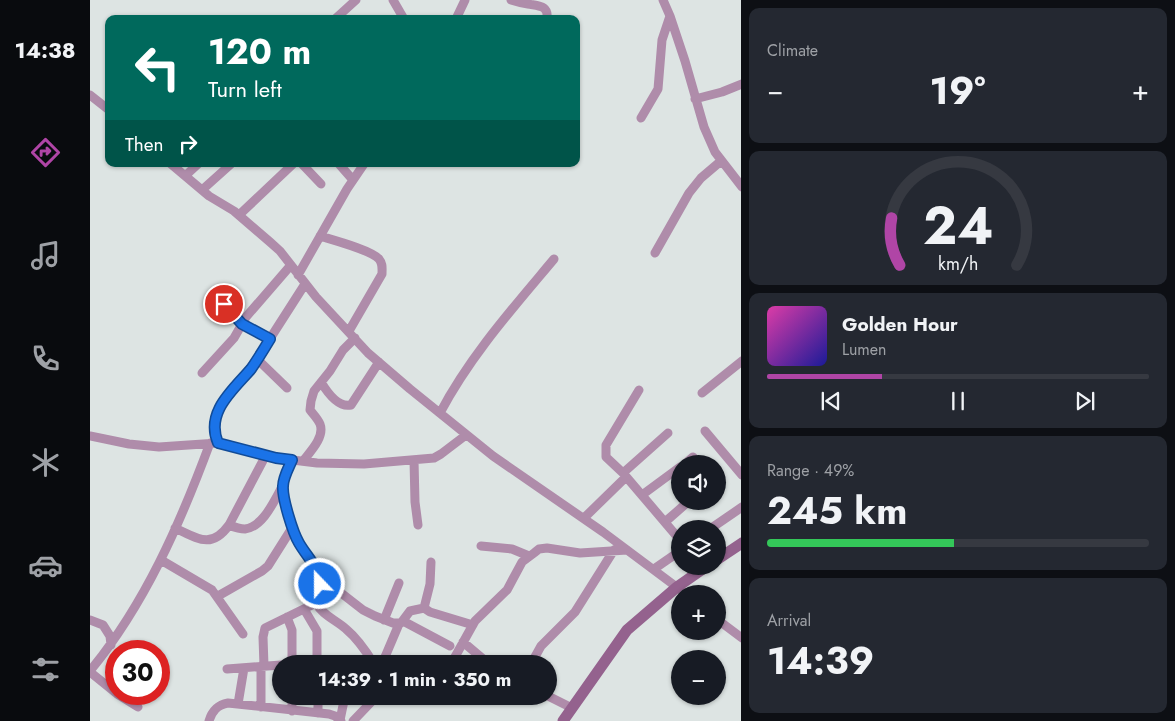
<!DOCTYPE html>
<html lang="en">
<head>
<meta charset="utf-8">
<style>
	body { margin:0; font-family:Jost,sans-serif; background:#242831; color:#f1f3f6; height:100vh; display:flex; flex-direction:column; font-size:19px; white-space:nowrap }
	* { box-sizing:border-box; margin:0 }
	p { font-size:16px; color:#9ea1a6 }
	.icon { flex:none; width:28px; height:28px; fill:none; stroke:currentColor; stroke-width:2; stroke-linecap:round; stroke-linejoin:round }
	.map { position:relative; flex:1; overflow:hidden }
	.drawer { display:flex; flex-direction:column; gap:8px; padding:8px; background:#0d0f14; width:434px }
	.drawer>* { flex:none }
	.hud { position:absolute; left:15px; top:15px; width:475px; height:152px; border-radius:10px; box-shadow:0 1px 4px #0004; background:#00695c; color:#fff; overflow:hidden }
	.buttons { position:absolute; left:581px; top:455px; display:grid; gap:10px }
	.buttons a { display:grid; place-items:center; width:55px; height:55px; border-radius:50%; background:#171b24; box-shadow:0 1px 4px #0004; font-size:25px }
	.speed { position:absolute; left:15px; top:640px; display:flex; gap:10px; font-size:25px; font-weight:700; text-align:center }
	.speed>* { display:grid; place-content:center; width:65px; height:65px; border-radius:50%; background:#171b24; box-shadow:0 1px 4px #0004; line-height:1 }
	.speed .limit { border:8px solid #d22; background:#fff; color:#111 }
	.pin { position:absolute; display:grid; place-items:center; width:42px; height:42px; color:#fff; margin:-21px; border:2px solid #fff; border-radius:50%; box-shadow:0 1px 5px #0007 }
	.me { position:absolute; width:55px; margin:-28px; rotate:338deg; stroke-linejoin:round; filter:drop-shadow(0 0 4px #0008) }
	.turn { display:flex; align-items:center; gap:18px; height:105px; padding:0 20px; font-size:22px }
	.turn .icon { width:65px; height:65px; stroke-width:2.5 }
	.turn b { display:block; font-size:35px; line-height:42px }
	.then { display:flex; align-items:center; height:48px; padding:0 20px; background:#0003; gap:10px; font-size:19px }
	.big { font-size:38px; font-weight:700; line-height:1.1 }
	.drawer .card { flex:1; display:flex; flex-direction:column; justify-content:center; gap:8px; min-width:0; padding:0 18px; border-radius:10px; background:#242831 }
	.drawer .dial { align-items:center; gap:0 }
	.dial svg { height:130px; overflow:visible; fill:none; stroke:#363941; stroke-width:7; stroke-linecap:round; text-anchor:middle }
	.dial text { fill:#f1f3f6; stroke:none }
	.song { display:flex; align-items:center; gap:15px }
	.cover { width:60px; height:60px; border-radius:8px; background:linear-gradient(135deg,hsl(320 70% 55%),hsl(240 70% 35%)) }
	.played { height:5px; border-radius:2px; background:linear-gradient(90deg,#b045a6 30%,#363941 30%) }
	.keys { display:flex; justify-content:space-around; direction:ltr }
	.heat { display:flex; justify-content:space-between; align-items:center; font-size:28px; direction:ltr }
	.charge { height:8px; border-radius:4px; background:linear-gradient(90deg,#34c759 49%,#363941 0) }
	.trip { position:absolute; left:182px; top:655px; width:285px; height:50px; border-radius:25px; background:#171b24; box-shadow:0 1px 4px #0004; font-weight:700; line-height:50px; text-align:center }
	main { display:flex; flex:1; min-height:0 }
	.tabs { display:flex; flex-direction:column; width:90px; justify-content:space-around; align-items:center; background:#090b0e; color:#9ea1a6 }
	.tabs .icon { width:35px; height:35px }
	.tabs .active { color:#b045a6 }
	.tabs b { font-size:22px; color:#f1f3f6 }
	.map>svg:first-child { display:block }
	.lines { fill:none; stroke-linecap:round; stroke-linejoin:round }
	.street { stroke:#af8caa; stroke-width:9 }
	.secondary { stroke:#94628e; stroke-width:11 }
	.route-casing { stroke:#114b97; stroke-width:12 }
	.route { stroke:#1a73e8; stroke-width:9 }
</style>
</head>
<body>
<main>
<nav class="tabs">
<b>14:38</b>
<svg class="icon active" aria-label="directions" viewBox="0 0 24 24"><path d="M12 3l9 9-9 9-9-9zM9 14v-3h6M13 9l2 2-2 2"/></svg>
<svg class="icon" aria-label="music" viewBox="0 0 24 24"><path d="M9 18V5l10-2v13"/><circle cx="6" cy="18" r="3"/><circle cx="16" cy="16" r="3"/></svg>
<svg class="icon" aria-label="phone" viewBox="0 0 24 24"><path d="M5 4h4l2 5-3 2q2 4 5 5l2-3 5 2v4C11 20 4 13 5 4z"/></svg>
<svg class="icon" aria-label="climate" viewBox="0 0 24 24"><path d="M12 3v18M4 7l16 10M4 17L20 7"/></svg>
<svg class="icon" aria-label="car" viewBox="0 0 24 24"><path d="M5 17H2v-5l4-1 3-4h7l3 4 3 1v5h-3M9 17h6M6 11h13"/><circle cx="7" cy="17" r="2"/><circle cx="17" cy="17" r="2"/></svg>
<svg class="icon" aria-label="filters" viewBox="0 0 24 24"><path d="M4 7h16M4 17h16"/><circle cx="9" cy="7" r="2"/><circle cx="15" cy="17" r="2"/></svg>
</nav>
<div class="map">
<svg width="652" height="721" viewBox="0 0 652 721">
	<rect width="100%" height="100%" fill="#dde4e3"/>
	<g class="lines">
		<path class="street" d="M303,0l11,19
			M421,0c6,2 11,3 17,4 10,2 21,1 19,15
			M573,0l7,16 15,45 19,66 11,25 27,35
			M245,19l21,-19
			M366,19l9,-19
			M0,95l19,15
			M605,99l27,-7 20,-8
			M551,118l17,-29 4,-49 8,-24
			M81,164l38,32 25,15 36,31 10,9 36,46 52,56 42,36 83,67 110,76 83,62
			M212,164l19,20
			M249,164l14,16
			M95,176l13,-12
			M112,190l29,-26
			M149,215l54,-51
			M230,236c13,4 51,14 59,23 4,5 3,9 3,15l-33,57
			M565,253l34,-60 12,-15 20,-17
			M208,275l49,-86 17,-25
			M126,296l26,28 28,15
			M167,359l30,29
			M112,373l32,-35 12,-21 45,-52
			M231,382c6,10 17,26 30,23l28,-43
			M549,390l-33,55v12l17,16 57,67
			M612,393l40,-32
			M350,413c30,-57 73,-105 114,-154
			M615,431l37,44
			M0,436l39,8 30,3 59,-4 58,15 41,5 47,1 70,-6 7,-4 25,-19
			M128,443l-4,-10v-5l5,-20 38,-49 48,-75
			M202,460l-8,22 -1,10 12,44 24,37 1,11 -4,19c6,12 20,17 30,26 12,10 20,22 28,35
			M324,460l1,42 3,23
			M213,461c7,-9 22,-24 17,-37 -2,-5 -6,-9 -10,-14l1,-9 3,-10 16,-20 13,-21 12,-12
			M595,464l8,-7
			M533,473l45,-40
			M552,495l38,-28
			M494,518l42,-41
			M575,522l24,-21
			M139,525c5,2 10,4 16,4 18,-2 29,-28 37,-42
			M85,528c22,10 36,22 54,-3l37,-70
			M620,529l32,-22
			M391,546l31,3 17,7
			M71,560l51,30 31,44
			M341,562l-1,22 -6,24 6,4 43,13
			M564,569l26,-18
			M230,584l16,5 27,21 12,6 18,7h8l9,-12 14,-3
			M128,596l44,-25 6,-5 24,-38
			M214,609l13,22v33
			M197,617l5,13v34
			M0,620l13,5 7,11 1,9
			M294,620l15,-37
			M628,620l24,18
			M313,621l47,25
			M373,642l26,22
			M235,664h8
			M292,664l17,-40
			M361,664l24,-43 32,-31 15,-28 12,-9 5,-4 8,-1 33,5 47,-3
			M441,664l10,-18 34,-34 39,-62
			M174,666l-1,-29 2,-9 51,-25
			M137,669l54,-4
			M0,671c55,-67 90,-147 120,-228
			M0,672l26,21
			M27,694l21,13
			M202,696v15
			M458,696l24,12
			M148,704l6,-36
			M171,707v-41
			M228,713v-17
			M250,720l5,-24
			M119,721c3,-10 8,-16 19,-18l101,11 6,2 6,5
			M263,721l24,-25"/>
		<path class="secondary" d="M628,559l24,-16
			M473,721l64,-91 50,-43 30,-21"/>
	</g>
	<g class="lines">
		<defs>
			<path id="route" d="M134,304l18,20 28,15c-6,10 -12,20 -19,30 -18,21 -46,43 -33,74l58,15 16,2c-4,9 -9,18 -9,26 -1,12 10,47 16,57 8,14 20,24 21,41"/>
		</defs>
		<use href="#route" class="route-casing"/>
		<use href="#route" class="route"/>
	</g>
</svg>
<div class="buttons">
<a><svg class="icon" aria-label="sound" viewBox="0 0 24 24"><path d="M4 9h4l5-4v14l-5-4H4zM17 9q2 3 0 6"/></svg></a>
<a><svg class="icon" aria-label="layers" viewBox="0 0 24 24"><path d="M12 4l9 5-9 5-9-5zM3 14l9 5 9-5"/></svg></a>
<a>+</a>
<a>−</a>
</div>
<div class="speed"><div class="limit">30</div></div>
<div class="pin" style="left:134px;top:304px;background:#d93025"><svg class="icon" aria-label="arrive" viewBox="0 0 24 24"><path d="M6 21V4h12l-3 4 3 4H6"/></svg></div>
<svg class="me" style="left:230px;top:584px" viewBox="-20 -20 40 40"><circle r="17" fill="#1a73e8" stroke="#fff" stroke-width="3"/><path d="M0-11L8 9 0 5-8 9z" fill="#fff"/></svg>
<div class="trip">14:39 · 1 min · 350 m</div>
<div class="hud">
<div class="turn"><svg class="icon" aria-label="left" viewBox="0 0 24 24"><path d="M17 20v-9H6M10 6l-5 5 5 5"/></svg><div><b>120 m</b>Turn left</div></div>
<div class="then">Then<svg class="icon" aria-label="right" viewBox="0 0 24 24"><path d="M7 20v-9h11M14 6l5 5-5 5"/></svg></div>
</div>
</div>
<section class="drawer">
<div class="card"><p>Climate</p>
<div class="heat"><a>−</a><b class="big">19°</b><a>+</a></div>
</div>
<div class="card dial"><svg viewBox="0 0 100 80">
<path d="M14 69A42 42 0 1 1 86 69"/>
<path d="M14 69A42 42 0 0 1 9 40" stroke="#b045a6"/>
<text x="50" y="56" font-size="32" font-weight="700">24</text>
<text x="50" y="72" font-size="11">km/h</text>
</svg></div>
<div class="card">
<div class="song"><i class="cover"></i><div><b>Golden Hour</b><p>Lumen</p></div></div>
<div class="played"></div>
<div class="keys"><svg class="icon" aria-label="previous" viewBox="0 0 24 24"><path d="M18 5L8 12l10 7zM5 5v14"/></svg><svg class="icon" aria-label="pause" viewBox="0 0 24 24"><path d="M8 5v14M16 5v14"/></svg><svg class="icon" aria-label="next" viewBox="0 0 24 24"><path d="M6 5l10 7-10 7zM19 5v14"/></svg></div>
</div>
<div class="card"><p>Range · 49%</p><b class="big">245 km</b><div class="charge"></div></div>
<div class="card"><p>Arrival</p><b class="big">14:39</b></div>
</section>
</main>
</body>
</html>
